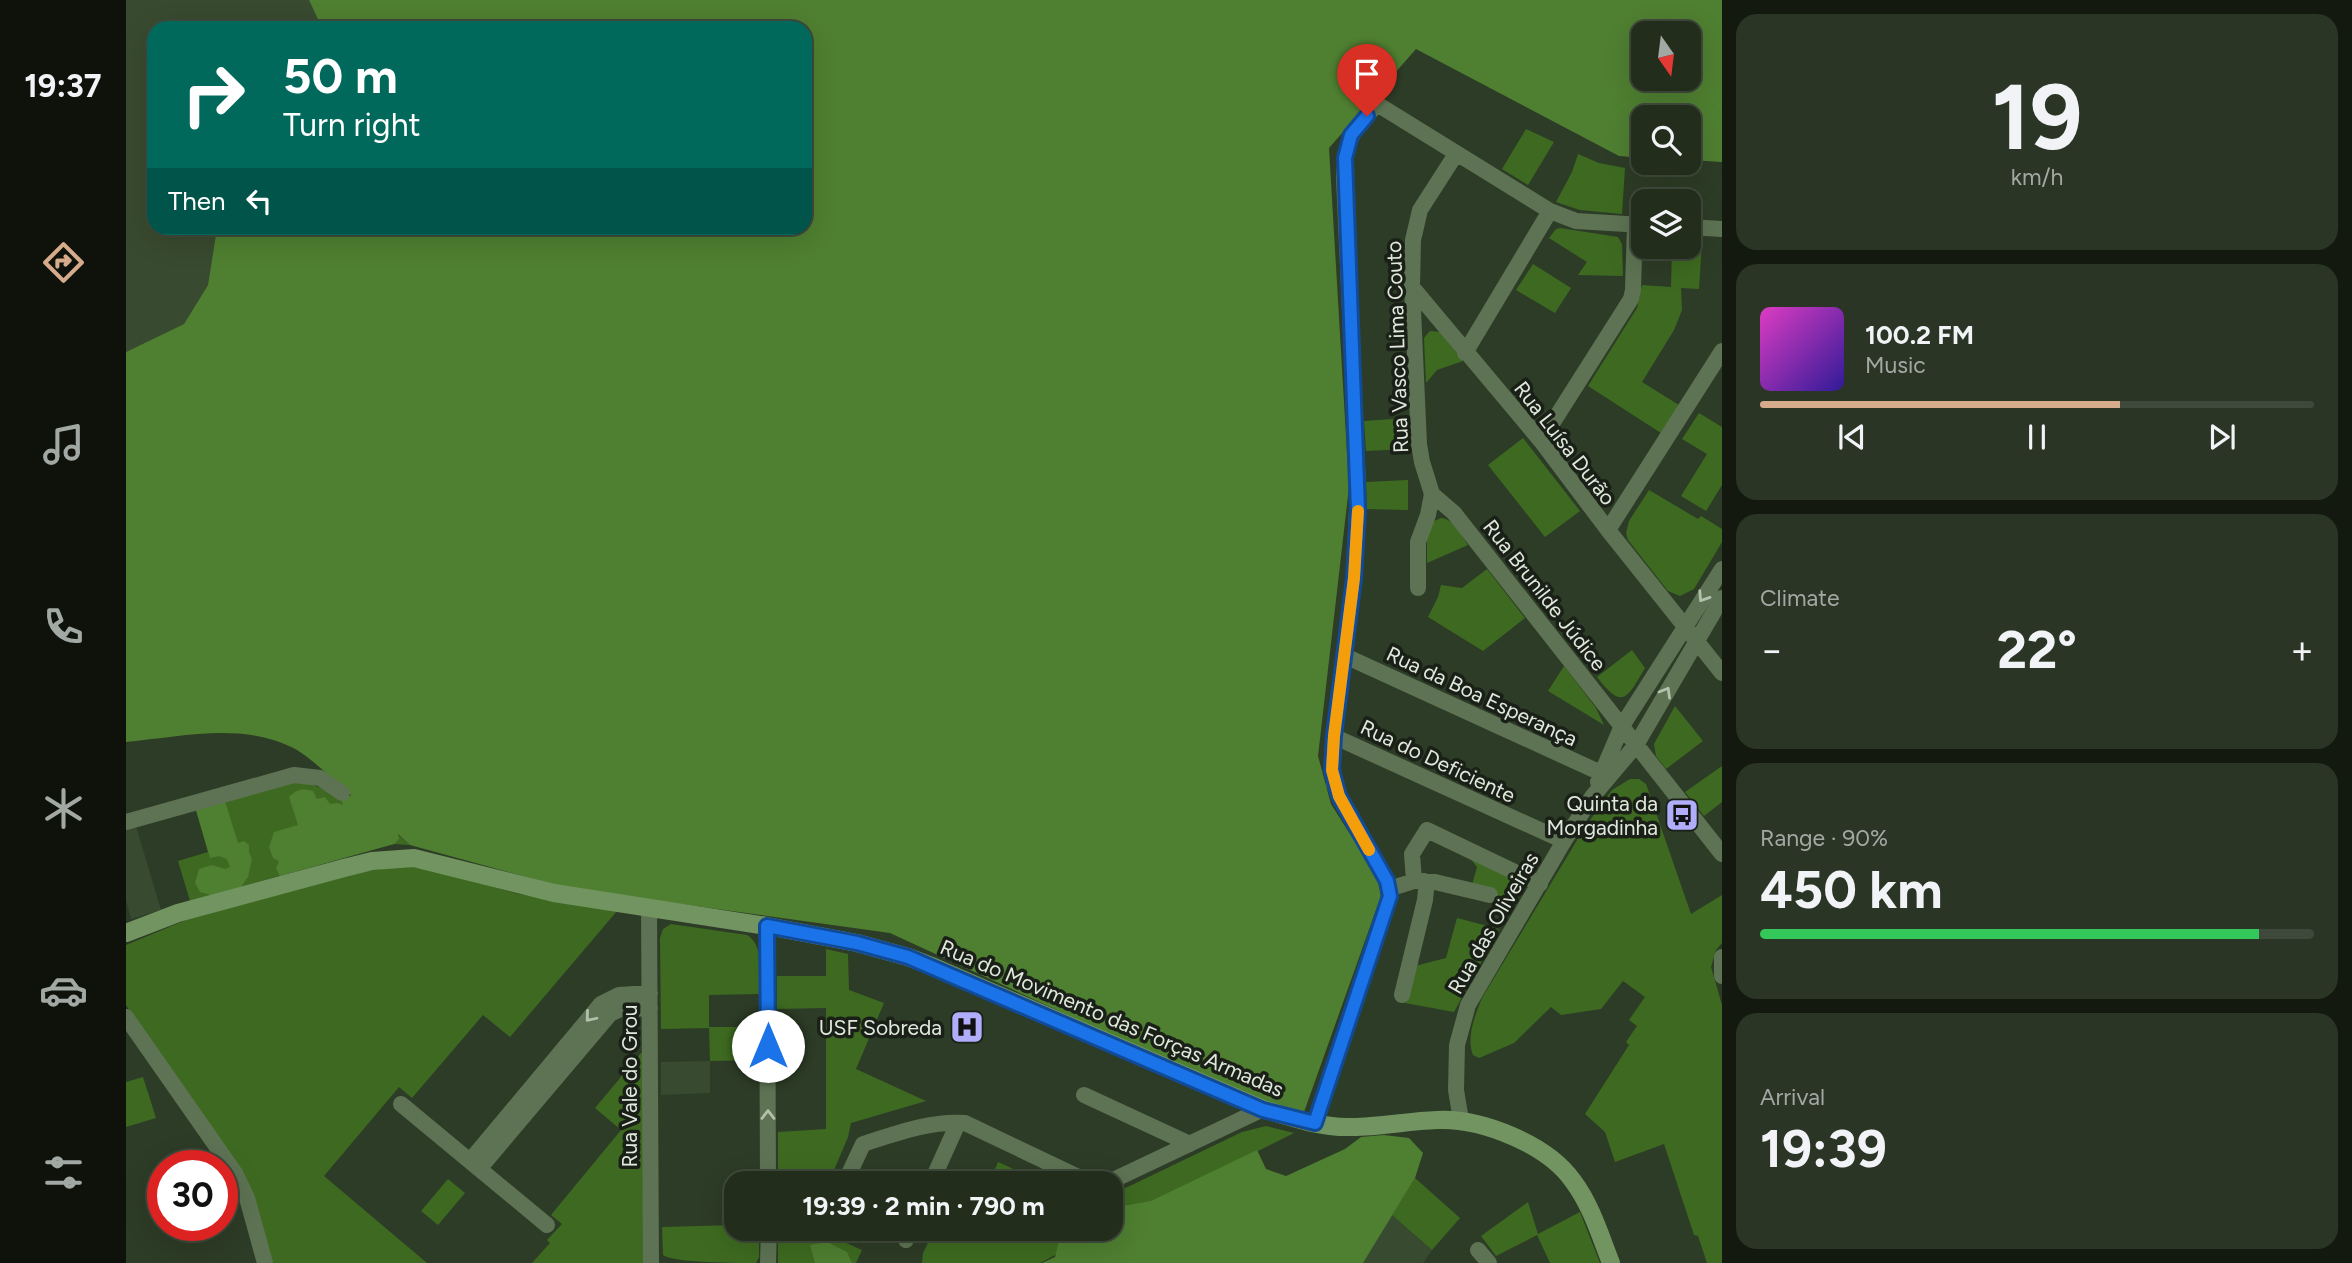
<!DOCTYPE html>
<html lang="en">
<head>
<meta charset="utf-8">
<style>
	body { margin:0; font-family:Figtree,sans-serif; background:#2a3525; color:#f1f3f6; height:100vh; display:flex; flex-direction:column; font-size:26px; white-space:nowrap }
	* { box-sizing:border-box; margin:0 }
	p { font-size:23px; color:#a2a8a3 }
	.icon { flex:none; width:38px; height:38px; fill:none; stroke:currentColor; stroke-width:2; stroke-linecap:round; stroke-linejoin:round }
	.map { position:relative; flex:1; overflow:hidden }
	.sheet { display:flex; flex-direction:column; gap:14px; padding:14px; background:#13190f; width:630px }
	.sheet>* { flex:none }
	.top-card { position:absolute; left:21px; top:21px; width:665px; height:214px; border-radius:21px; box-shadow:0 7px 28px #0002,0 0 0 2px #3f493b; background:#00695c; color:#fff; overflow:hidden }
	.needle { width:46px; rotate:166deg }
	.buttons { position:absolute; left:1505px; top:21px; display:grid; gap:14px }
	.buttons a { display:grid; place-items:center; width:70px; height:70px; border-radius:14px; background:#222d1c; box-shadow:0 7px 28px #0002,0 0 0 2px #3f493b; font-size:35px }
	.speed { position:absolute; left:21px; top:1150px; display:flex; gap:14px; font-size:35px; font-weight:700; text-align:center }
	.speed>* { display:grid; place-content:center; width:91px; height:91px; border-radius:50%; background:#222d1c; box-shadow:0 7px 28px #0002,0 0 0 2px #3f493b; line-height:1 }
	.speed .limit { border:10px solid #d22; background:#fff; color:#111 }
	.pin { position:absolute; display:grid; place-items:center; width:60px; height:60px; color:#fff; margin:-72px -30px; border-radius:50% 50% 50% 0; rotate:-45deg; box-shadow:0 0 7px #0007 }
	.pin .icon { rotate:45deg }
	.me { position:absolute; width:77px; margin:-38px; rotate:0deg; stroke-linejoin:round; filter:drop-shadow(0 0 5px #0008) }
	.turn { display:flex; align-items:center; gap:24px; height:147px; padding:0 21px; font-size:32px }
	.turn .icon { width:91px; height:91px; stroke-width:2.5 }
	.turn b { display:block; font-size:49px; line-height:60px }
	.then { display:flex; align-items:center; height:66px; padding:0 21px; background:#0003; gap:14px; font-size:26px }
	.big { font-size:52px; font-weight:700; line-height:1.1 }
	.sheet .card { flex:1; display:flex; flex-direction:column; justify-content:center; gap:10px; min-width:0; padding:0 24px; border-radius:21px; background:#2a3525 }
	.sheet .dial { align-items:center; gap:0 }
	.dial b { font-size:91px; line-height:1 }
	.song { display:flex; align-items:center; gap:21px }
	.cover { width:84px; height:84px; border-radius:10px; background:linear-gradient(135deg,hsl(310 70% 55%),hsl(250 70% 35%)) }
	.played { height:7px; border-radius:4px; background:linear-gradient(90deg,#d6ab8b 65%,#3f493b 65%) }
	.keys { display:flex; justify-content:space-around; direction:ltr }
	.heat { display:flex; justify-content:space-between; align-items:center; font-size:38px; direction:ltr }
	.charge { height:10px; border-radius:5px; background:linear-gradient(90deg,#34c759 90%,#3f493b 0) }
	.trip { position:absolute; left:598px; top:1171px; width:399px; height:70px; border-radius:21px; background:#222d1c; box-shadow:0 7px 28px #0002,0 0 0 2px #3f493b; font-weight:700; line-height:70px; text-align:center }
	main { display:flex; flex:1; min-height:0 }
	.tab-bar { display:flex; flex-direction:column; width:126px; justify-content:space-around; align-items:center; background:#0e120b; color:#a2a8a3 }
	.tab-bar .icon { width:49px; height:49px }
	.tab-bar .current { color:#d6ab8b }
	.tab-bar b { font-size:32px; color:#f1f3f6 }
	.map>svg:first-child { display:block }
	.built { fill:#384a2f }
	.green { fill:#3d6a20 }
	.forest { fill:#4f7f31; fill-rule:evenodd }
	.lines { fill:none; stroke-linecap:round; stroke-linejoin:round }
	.minor { stroke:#5d7353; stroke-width:16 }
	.secondary { stroke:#729461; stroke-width:18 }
	.oneway { stroke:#b2c0ac }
	.route-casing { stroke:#114b97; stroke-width:18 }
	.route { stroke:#1a73e8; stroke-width:12 }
	.slow { stroke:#f59e0b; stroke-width:12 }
	.labels { text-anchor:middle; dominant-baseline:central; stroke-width:7; stroke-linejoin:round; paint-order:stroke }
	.street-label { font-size:21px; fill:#e0e9dc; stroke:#1a2017 }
	.poi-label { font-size:21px; fill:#e0e9dc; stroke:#1a2017; text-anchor:end }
</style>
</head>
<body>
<main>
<nav class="tab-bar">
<b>19:37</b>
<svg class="icon current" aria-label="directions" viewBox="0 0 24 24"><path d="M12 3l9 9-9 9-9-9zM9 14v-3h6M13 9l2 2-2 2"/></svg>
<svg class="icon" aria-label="music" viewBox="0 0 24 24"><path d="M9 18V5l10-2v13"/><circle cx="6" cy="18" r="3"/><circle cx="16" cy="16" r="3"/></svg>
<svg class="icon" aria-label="phone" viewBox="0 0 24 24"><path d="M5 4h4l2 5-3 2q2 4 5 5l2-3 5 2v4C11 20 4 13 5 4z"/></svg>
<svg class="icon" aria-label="climate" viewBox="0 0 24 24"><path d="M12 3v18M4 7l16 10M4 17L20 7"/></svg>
<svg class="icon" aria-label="car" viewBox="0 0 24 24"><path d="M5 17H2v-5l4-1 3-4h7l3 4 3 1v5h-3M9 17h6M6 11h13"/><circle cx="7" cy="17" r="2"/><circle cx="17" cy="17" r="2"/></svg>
<svg class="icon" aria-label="filters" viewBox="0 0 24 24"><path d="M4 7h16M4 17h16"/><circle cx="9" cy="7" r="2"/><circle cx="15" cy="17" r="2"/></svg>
</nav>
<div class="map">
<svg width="1596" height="1263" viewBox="0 0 1596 1263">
	<rect width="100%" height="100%" fill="#2d3c26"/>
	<path class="built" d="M0,0h183l13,28h-168v200h63l-9,57 -24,39 -58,28z
		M10,826l25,84 -30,9 -5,-19v-71z
		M584,1061v32l-49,2v-33z
		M1266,1215l40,35 -9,13h-60z"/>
	<path class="green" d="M1400,129l28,13 -26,43 -26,-16z
		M1452,154l21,9 26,5 -3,46 -42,-4 -24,-8 16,-30z
		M1434,228l58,9 4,7 1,32 -45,-1 9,-13 -38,-24 7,-9z
		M1563,240l13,1 -3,48 -18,-1 1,22 -8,20 -32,52 37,23 -18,28 -73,-47 49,-78 5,-23 29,2 1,-40h17z
		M1407,264l38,24 -16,25 -39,-23z
		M1304,331l10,1 23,29 -26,9 -11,13 -2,-45z
		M1573,413l23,14v58l-16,26 -25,-15 26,-42 -25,-15z
		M1281,418l1,31 -42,2 -2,-30z
		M1397,438l57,73 -35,26 -57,-72z
		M1282,480v30l-41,-1 -1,-27z
		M1523,490l49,29 3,-3 21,13v13l-28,47 -14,7 -12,-5 -40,-51 -2,-7 3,-12z
		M1315,518c13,1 20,17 27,27l-41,18v-28l5,-13z
		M1361,569l38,49 -42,33 -55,-34 10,-20 3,-12 21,3z
		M1506,650l13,18c-18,30 -22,43 -48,9z
		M1438,666l32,42 8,17 -56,-34z
		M1549,706l28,35 -37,28 -10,-13 -2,-12z
		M1596,766v36l-18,14 -19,-24z
		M1504,779h9l7,5 45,130 31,-19v48l-6,7 -5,17 11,38v258h-15l-9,-27 -4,-1 -30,-91 -49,18 -10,-30 -20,-18 44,-69 -3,-3 11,-16 -8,-6 16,-23 -22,-16 -22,28 -40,6 -10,-8 -37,36 -35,15 -6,-3c-7,-17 2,-40 9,-57l103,-171 27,-37z
		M167,782l18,2 34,14 7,-2 58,49 -16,-1 -16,4 -188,53 -12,-40 30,-9 -12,-42z
		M1339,852l60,32 -12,20 -17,-8 1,-4 -25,-7 5,-18z
		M275,866l22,2 96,26 98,17 -107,126 -27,-22 -71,83 -13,-11 -75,89 103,87h-158l-10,-45 -133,-213v-60l60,-25 175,-48z
		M1331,918l42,11 -45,83 -49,-9 10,-37 31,-8z
		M545,924l76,11c18,11 12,40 12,59l-50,1v32h50v33l-49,1 -1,-33 -48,1 -1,-91 3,-9z
		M700,949l22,5 1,36 35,13 -28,66 70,32 -75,22 -3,14 -17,40 13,6h-66v-51l48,-3v-121l-49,1v-33h49z
		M515,1053h3l-1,210h-111l18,-20 -3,-3 15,-16 -11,-9 70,-85 -26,-22z
		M17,1077l13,41 -30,9v-45z
		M1140,1126l28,7 -183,92v-30l131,-63z
		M872,1162l47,21h-56z
		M1289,1178l45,40 -28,32 -40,-35z
		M322,1179l17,14 -27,32 -17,-14z
		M1402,1202l10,32 42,-22 20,51h-50l-13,-28 -41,21 -15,-20z
		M611,1225v3l22,1v28l-3,6c-20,0 -81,0 -93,-8l-1,-28z
		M652,1229h72l-6,13 18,8 -6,13h-78z
		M809,1229h170l-65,34h-118l1,-10z"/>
	<path class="forest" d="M183,0h1413v162l-33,-2v-43h-46v41l-24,-2 -203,-107 -87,99 20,339 -31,269 13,48 46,73 4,19 -77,216 -52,-12 -362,-167 -324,-45 -156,-43 -12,-11 1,5 -5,5 -114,32 -4,-8 3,-7 -6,-3 -4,-11 5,-15 24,-7 -9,-28c8,-8 14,-9 24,-6l4,8 8,-2 5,7 7,-1 6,2 -1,-4 9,-6c-17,-14 -35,-33 -54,-45 -52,-29 -115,-13 -171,-8v-390l58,-28 24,-39 9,-57h588v-200h-483zM1517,33h46v46h-46z
		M99,801l13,42 6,-2 5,4v7l3,7 -4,18 -7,10 -30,8 -11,-3 -5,-9 4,-14 13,-4 13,4 5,-2 -3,-8 -8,-3 -9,2 -14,-48z
		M1258,1135l25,3 14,15 -8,25 -52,85h-321l13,-6 6,-25 8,-3 42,-1v-20l40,-7 106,-51 9,19 20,7 59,-27 16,-12z
		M701,1242l20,10 5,11h-37l-5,-18z"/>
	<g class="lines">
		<path class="minor" d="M1563,227l33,2
			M1286,287l129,154 67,89 114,143
			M1339,353l85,-142
			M1415,441l90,-142 2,-9 2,-66
			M1306,494l22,19 268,341
			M1482,530l114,-179
			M1292,588v-46l10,-27 4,-21 -10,-32 -3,-18 -7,-157 1,-47 7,-30 36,-56
			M1219,656l256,117
			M1207,736l231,105
			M1472,782l24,-56 100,-157
			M0,822l168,-47 26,3 22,15
			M1291,881l18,1 55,13
			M1263,889l25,-8 -2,-27 15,-24 113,54
			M523,908l2,355
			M641,926l1,257
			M1596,957v19
			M1276,995l23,-95 1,-10 -2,-9
			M0,1017l109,156 12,25 18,65
			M958,1095l106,49
			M275,1104l146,121
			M1335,1120l-5,-30 1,-45 11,-40 96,-164 28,-44 44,-52 86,-147
			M1189,1123l75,-227 -3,-15 -48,-85 -5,-13 -2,-29 22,-176 4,-92 -14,-308c2,-40 7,-45 33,-74l173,107 26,10 67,4
			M344,1161l131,-157 18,-9 31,-2
			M353,1169l131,-155 10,-5 30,-1
			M723,1174l14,-30c34,-11 66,-23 102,-21l126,60
			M805,1183l27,-60
			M981,1183l156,-74
			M780,1240l5,-12
			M1352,1250l11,13
			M642,1263l1,-35"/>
		<path class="secondary" d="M0,933l52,-20 166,-45 28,-7 42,-3 140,35 213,33 90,17 51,14 26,10 329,142c29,9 59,19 89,18 28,0 56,-6 85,-7 44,-2 110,24 136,61 18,24 27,54 38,82"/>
	</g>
	<defs><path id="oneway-chevron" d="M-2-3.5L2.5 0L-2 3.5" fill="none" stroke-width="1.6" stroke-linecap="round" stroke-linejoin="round" transform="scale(1.75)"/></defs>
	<g class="oneway">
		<use href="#oneway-chevron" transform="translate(1577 597) rotate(123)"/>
		<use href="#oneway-chevron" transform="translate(1540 692) rotate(-60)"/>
		<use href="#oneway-chevron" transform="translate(464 1017) rotate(130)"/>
		<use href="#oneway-chevron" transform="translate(642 1115) rotate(-90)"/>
	</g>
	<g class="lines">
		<defs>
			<path id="route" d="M642,1046l-1,-120 90,17 51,14 355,153 52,13 75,-227 -3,-15 -48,-85 -7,-26 2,-34 20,-158 4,-68 -13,-352 6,-23 16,-19"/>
		</defs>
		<use href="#route" class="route-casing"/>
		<use href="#route" class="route"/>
		<path class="slow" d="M1232,511l-4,67 -20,158 -2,34 7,26 30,54"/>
	</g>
	<defs>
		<symbol id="bus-square" viewBox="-11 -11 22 22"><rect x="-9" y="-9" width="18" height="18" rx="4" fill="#b0aefa" stroke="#1a2017"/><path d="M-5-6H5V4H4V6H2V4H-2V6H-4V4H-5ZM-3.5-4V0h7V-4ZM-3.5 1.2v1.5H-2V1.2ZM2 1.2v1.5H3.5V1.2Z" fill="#111"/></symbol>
		<symbol id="hospital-square" viewBox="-11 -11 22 22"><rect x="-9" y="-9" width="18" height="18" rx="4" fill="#b0aefa" stroke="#1a2017"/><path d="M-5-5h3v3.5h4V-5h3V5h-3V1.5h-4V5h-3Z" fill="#111"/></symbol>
	</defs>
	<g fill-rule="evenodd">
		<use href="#bus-square" x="1537" y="796" width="38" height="38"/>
		<use href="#hospital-square" x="822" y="1008" width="38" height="38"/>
	</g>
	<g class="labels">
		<g class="street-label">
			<text transform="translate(1271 347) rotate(-92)">Rua Vasco Lima Couto</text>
			<text transform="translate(1439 443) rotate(52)">Rua Luísa Durão</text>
			<text transform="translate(1419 595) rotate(52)">Rua Brunilde Júdice</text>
			<text transform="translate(1356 696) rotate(25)">Rua da Boa Esperança</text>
			<text transform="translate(1312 761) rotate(25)">Rua do Deficiente</text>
			<text transform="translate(1367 923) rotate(-60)">Rua das Oliveiras</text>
			<text transform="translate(986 1018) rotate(23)">Rua do Movimento das Forças Armadas</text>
			<text transform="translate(503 1086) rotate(-90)">Rua Vale do Grou</text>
		</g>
		<g class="poi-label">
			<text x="1532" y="803">Quinta da<tspan x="1532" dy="24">Morgadinha</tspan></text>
			<text x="816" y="1027">USF Sobreda</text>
		</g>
	</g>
</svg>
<div class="buttons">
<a><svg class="needle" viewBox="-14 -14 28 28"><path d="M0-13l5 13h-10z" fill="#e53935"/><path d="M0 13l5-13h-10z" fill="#a2a8a3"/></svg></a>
<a><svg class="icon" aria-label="search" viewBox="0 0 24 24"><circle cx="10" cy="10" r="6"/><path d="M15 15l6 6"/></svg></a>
<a><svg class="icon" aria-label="layers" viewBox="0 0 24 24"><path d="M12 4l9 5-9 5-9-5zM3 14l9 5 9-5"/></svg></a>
</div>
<div class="speed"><div class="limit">30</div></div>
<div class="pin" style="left:1241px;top:116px;background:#d93025"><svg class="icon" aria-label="arrive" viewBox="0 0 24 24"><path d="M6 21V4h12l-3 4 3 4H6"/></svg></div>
<svg class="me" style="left:642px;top:1046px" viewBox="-20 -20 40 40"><circle r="19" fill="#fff"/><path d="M0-13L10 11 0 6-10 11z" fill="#1a73e8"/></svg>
<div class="trip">19:39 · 2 min · 790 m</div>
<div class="top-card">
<div class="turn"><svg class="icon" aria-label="right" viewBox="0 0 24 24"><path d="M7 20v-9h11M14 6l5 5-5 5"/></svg><div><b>50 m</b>Turn right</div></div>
<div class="then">Then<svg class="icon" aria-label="left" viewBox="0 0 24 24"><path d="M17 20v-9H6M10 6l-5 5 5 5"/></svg></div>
</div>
</div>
<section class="sheet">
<div class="card dial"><b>19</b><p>km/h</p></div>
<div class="card">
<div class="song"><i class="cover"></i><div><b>100.2 FM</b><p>Music</p></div></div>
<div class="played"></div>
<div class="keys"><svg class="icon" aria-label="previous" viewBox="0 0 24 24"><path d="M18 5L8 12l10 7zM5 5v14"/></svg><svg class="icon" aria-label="pause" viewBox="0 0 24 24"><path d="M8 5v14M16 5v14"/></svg><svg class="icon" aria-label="next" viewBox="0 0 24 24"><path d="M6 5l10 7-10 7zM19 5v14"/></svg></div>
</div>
<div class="card"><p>Climate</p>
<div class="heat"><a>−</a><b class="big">22°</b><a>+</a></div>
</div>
<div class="card"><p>Range · 90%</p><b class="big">450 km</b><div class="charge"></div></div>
<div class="card"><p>Arrival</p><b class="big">19:39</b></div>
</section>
</main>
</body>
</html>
